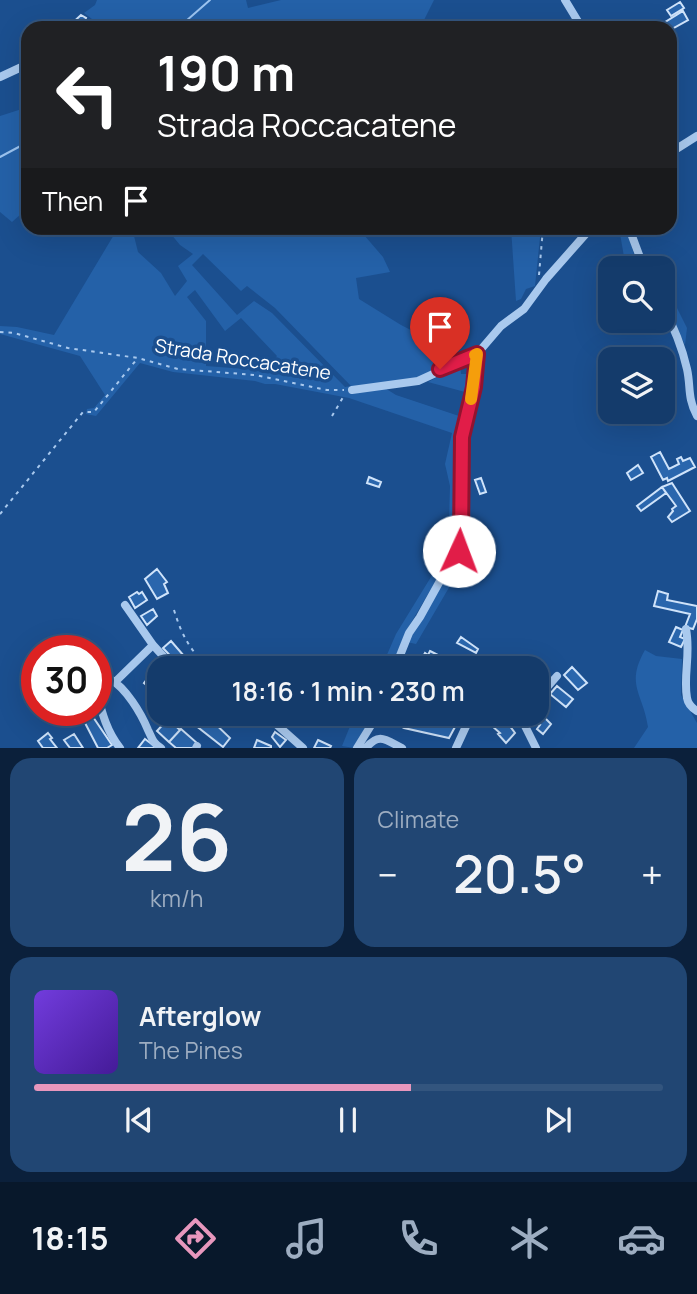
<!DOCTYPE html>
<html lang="en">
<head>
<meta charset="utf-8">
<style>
	body { margin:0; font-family:Manrope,sans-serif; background:#214673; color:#f1f3f6; height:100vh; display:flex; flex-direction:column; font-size:26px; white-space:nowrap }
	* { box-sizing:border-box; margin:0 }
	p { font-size:23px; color:#9dadc1 }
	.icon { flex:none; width:38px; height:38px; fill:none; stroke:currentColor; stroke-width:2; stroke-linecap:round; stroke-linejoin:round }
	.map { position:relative; height:748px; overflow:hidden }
	.panel { display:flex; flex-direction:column; gap:10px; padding:10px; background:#0b203b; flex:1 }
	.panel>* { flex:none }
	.hud { position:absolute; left:21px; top:21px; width:656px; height:214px; border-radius:21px; box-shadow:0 7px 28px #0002,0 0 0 2px #33557e; background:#202124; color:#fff; overflow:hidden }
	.tools { position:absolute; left:598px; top:256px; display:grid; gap:14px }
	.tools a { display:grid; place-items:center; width:77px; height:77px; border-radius:14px; background:#143b6b; box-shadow:0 7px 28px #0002,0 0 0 2px #33557e; font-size:35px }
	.speed { position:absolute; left:21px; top:635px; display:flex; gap:14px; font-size:35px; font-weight:700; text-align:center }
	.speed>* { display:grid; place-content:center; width:91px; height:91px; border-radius:50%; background:#143b6b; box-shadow:0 7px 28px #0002,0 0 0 2px #33557e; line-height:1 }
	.speed .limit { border:10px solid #d22; background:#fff; color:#111 }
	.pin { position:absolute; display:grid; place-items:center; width:60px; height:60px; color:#fff; margin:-72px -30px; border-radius:50% 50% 50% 0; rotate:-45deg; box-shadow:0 0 7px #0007 }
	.pin .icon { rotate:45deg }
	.me { position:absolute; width:77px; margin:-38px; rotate:2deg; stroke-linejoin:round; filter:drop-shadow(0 0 5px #0008) }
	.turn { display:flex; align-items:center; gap:24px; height:147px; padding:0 21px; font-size:32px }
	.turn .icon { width:91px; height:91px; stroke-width:2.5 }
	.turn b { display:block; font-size:49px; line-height:60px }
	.then { display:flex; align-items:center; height:66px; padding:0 21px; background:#0003; gap:14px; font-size:26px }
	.big { font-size:52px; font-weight:600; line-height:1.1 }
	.panel .card { flex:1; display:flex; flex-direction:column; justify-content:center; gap:10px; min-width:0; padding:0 24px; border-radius:21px; background:#214673 }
	.panel .dial { align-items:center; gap:0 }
	.dial b { font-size:91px; line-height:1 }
	.song { display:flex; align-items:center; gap:21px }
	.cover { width:84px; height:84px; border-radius:10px; background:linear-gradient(135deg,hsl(260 70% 55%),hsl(260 70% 35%)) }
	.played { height:7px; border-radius:4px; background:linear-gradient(90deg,#e797bd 60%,#33557e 60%) }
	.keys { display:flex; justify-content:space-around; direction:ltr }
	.heat { display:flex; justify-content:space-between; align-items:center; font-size:38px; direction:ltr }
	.panel .tiles { flex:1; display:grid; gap:10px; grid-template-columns:1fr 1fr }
	.card:last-child { grid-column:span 2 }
	.trip { position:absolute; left:147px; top:656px; width:402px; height:70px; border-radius:21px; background:#143b6b; box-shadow:0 7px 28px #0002,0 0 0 2px #33557e; font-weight:600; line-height:70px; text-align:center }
	.dock { display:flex; height:112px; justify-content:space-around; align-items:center; background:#08182b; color:#9dadc1 }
	.dock .icon { width:49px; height:49px }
	.dock .on { color:#e797bd }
	.dock b { font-size:32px; color:#f1f3f6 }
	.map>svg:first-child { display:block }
	.green { fill:#2461a8; fill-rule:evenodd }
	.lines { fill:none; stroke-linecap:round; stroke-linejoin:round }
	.stream { stroke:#9cc4f0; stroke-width:2 }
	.building { fill:#2a66ad; stroke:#cfe3fa; stroke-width:2 }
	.path { stroke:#a9c9ee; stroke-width:2; stroke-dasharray:3.5 5; stroke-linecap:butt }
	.minor { stroke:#a9c9ee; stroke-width:8 }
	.route-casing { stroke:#92132f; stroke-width:18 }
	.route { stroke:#e11d48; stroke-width:12 }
	.slow { stroke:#f59e0b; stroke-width:12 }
	.labels { text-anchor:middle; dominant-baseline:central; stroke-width:7; stroke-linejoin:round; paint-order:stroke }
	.street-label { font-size:19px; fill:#fff; stroke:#1b4f8f }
</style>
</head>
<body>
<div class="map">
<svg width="697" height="748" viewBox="0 0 697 748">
	<rect width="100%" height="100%" fill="#1b4f8f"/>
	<path class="green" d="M97,0h149l2,8 33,-8h153l-14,28h-78l-59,-9 -4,9h-175l-20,-15 11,-8z
		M28,107v70l-2,5 2,2v37l-7,-7 -9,8 -12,-10v-96z
		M118,228l16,8 4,16 23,21 14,23 12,-15 -9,-15 15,-12 -13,-9 -14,-17h192l25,29 7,15 -34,6 3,21 42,26 61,31 -43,22 -39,7 16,10 63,21 6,-24 -37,-10 32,-17 1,9h11l-11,63 -2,105 -53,89 -15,37h-10v-7l5,-4 10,-23 46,-75 7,-37 1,-36 -5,-22 7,-31 -103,-35 -74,-14h-10l-10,-3 -82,-9 -33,-9 -44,53 -10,-2 1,-5 7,-1 11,-13 -25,-39 -80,-22v-8l17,1 37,8zM203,254l38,37 6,-5 28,22 76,78 -6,1 -73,-74 -18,-12 -17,14 -45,-50zM195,290l30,41 16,-13 36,38 -11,14 -13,-9 -8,8 -39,-3v-45l-19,-24z
		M511,228h30l-6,58 -9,3 -5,10 -5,2z
		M619,228h8l8,30 6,10h-15z
		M663,280l24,48 -2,17 -22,-47z
		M464,440l2,4 6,96 -18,39 -38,65 -9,-2 53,-90z
		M645,650l11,6 26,3 -1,36 16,28v25h-63l14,-21c-5,-34 -23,-42 -3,-77z
		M355,714h18l-19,34 -12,-2z"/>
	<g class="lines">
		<path class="stream" d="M178,28l32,-28
			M0,157l28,-15"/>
	</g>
	<path class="building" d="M680,2l4,6 -13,8 -4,-6z
		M683,11l5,9 -18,10v-2h-5l-3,-4z
		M81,15l5,3 -1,2 10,8h-28z
		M660,452l9,17 10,-5 -2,-5 4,-2 2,4 7,-3 5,9 -27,14 -1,-3 -4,2 -12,-23z
		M638,465l5,8 -12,7 -4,-7z
		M369,477l12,5 -2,5 -12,-4z
		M481,478l5,14 -6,2 -5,-14z
		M672,483l18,28 -18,11 -4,-5 5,-6 -1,-2 4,-3 -14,-19z
		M662,487l4,6 -25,18 -4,-5z
		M157,569l10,13 -3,2 4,9 -11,6 -12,-20z
		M658,591l10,3 -1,6 30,6v13l-4,10 -8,-2 5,-13 -36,-8z
		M137,592l2,2 3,-2 5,8 -12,8 -6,-11z
		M153,609l4,7 -10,9 -6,-9z
		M676,627l7,3 -3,7 5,2 -4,8 -12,-5z
		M461,637l17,12 -2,4 -19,-10z
		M171,641l13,15 -7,7 -14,-15z
		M430,651l8,4 -2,4 8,4 -3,5h-8l-13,-6 5,-9 3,2z
		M186,658l9,10h-15l-2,-2z
		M572,667l15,16 -9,7 -14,-15z
		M151,674l8,7v14l-15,-12z
		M557,686l16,13 -7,8 -16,-13z
		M68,710h21l2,4 -8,5 -2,-3 -11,7 -6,-10z
		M91,714l21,31 -5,3h-9l-15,-29z
		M196,714h9l25,24 -7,9 -33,-26z
		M397,714l20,2 2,-2 9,5 1,-3 10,6 1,-2 16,5 -7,13 -45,-10 -11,-6z
		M487,714l19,2v5l9,12 -9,10 -8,-9 2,-1 -8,-7 1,-3 -8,-6z
		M534,714l4,1 1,3 3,-3 9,9 -8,10 -6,-5 3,-4 -7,-3 -2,-5z
		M168,719l12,11 -11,12 -12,-11z
		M181,729l16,14 -4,5h-17l-7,-6z
		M275,732l11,8 -6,7 -8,-10z
		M48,733l4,5 -2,1 7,9h-14l-5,-7z
		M74,734l9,14h-13l-6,-8z
		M145,739l12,9h-19z
		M257,740l14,6v2h-17z
		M318,740l13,6 -1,2h-16z"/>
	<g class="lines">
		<path class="path" d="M539,275l4,-47
			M0,332l14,1 54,15 70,10 40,11 77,6 72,15h17
			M332,416l13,-22
			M0,514l83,-102h11l43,-53
			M174,610c8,26 15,38 34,58
			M488,657l23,11
			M262,714l8,6"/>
		<path class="minor" d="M565,0l17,28
			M0,77l28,-13
			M670,153l27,-17
			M629,228l15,40
			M663,307c11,20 19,40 24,62 4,18 0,28 10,47
			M352,390l66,-9 59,-27
			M125,605l28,40 21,23
			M686,629c5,25 -3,47 1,69 1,6 5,10 10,13
			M395,668l14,-35 11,-16 41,-74 -1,-24 2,-82 12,-49 3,-34 24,-28 23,-17 22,-30 45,-51
			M115,682l38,-37
			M537,699l20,-23
			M455,714l13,8 -12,26
			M523,714l2,12 11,22
			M276,724l27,24
			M120,748c-13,-16 -18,-35 -23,-55l5,-11 8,-3c16,9 31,34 38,51 4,8 4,12 13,18
			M196,748l1,-2
			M357,748l21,-34
			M366,748c13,-16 20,-8 36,0"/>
	</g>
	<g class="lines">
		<defs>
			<path id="route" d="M440,369l37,-15 -3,33 -12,50 -1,106 -2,8"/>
		</defs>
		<use href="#route" class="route-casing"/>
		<use href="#route" class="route"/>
		<path class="slow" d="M471,399l6,-45 -2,1"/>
	</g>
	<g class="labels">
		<g class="street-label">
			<text transform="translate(243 359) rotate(9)">Strada Roccacatene</text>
		</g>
	</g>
</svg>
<div class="tools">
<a><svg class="icon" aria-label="search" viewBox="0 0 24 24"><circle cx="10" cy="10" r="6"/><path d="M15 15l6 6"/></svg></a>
<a><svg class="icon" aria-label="layers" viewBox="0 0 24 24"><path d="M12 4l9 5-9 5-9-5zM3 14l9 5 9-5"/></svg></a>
</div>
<div class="speed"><div class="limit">30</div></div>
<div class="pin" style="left:440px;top:369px;background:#d93025"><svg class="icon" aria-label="arrive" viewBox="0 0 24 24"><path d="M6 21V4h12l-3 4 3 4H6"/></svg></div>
<svg class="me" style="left:459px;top:551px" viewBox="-20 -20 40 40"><circle r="19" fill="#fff"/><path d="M0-13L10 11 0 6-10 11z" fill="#e11d48"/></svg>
<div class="trip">18:16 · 1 min · 230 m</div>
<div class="hud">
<div class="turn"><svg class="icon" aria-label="left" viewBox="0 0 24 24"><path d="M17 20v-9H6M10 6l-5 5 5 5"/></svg><div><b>190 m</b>Strada Roccacatene</div></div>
<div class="then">Then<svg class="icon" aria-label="arrive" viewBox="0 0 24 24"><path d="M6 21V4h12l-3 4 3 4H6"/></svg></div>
</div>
</div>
<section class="panel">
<div class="tiles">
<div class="card dial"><b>26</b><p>km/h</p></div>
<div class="card"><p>Climate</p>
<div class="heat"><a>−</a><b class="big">20.5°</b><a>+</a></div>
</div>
<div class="card">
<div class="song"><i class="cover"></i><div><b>Afterglow</b><p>The Pines</p></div></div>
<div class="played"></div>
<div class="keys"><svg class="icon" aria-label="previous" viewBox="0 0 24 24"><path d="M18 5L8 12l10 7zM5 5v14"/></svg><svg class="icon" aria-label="pause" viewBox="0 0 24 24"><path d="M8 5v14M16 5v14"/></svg><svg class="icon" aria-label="next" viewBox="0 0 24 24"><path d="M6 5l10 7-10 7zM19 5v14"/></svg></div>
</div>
</div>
</section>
<nav class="dock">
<b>18:15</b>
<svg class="icon on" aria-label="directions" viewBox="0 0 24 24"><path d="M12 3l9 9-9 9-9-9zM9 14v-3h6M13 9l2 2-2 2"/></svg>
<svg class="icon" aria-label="music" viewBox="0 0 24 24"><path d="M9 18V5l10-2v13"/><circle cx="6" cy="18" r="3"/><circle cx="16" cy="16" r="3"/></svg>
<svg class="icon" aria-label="phone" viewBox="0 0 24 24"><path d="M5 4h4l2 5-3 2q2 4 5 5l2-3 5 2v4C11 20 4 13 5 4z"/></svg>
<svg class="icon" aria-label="climate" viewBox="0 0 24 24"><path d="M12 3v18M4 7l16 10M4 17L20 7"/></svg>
<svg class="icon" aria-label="car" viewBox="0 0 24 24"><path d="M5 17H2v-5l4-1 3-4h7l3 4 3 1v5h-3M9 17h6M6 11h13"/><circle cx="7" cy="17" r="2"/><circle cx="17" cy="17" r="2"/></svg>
</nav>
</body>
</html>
